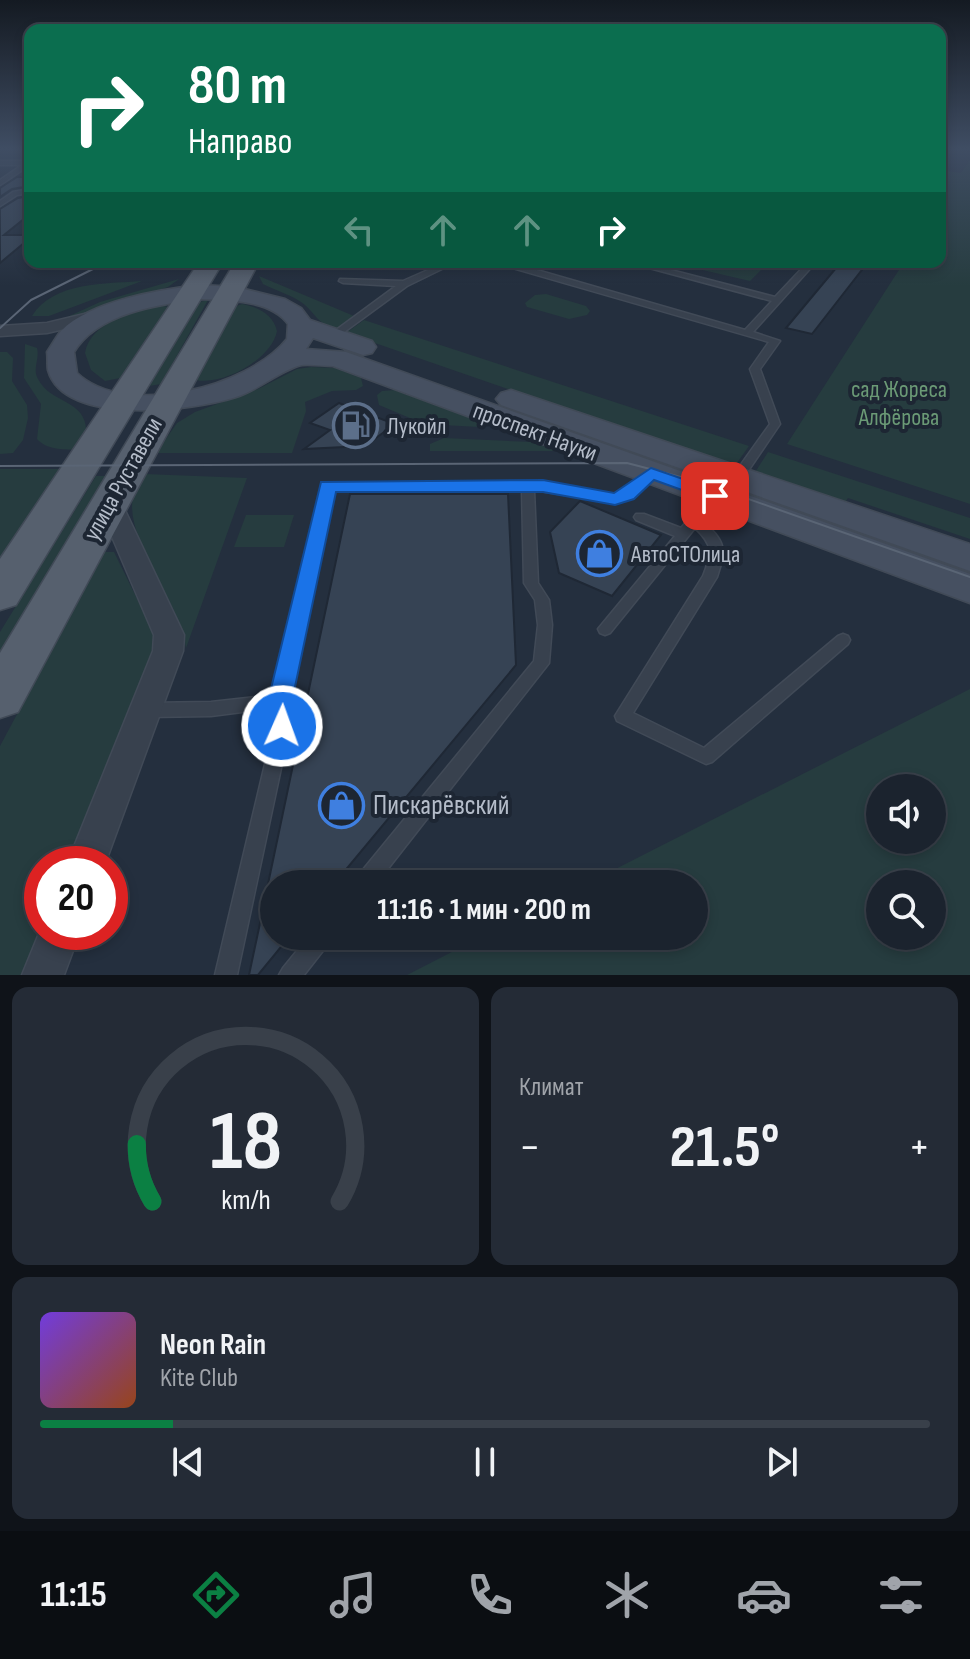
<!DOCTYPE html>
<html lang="ru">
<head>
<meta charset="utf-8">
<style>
	body { margin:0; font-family:"Sofia Sans Condensed",sans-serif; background:#242b36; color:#f1f3f6; height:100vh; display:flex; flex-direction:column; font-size:30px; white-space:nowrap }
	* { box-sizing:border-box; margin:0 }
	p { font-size:26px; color:#a0a4aa }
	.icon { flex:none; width:44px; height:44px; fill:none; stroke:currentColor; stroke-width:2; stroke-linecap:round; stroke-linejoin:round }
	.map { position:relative; height:975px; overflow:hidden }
	.details { display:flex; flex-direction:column; gap:12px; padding:12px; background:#0f1319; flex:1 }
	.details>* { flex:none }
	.top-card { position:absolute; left:24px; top:24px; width:922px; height:244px; border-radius:16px; box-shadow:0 4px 12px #0003,0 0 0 2px #39404a; background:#0b6e4f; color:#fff; overflow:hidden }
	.buttons { position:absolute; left:866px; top:774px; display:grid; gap:16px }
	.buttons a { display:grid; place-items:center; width:80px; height:80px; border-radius:50%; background:#1b232e; box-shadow:0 4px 12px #0003,0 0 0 2px #39404a; font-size:40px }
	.speed { position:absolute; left:24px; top:846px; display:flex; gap:16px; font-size:40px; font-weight:700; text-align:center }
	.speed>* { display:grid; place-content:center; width:104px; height:104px; border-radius:50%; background:#1b232e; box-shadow:0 4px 12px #0003,0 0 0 2px #39404a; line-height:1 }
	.speed .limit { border:12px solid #d22; background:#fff; color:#111 }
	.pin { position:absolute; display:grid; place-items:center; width:68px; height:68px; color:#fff; margin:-34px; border-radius:16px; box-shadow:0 4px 12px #0006 }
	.me { position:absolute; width:88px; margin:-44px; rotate:2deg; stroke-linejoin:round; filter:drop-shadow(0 0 6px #0008) }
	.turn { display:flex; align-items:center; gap:28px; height:168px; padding:0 32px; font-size:36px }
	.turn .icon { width:104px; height:104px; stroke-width:2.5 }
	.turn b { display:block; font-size:56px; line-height:68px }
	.lanes { display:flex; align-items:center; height:76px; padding:0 32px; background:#0003; justify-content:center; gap:40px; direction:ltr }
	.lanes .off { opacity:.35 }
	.big { font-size:60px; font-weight:700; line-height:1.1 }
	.details .tile { flex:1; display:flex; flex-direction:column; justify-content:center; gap:12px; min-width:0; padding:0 28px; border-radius:16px; background:#242b36 }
	.details .dial { align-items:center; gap:0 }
	.dial svg { height:208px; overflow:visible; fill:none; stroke:#39404a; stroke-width:7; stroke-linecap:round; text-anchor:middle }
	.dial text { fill:#f1f3f6; stroke:none }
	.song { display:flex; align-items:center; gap:24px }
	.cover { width:96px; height:96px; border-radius:12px; background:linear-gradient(135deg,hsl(260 70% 55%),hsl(20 70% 35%)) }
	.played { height:8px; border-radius:4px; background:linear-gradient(90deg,#0b8043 15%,#39404a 15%) }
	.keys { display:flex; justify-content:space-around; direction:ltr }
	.heat { display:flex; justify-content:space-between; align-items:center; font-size:44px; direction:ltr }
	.details .tiles { flex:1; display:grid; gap:12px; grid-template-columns:1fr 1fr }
	.tile:last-child { grid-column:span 2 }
	.trip { position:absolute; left:260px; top:870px; width:448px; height:80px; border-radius:40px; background:#1b232e; box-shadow:0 4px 12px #0003,0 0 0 2px #39404a; font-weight:700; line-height:80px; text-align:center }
	.dock { display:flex; height:128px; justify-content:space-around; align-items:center; background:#0b0e12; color:#a0a4aa }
	.dock .icon { width:56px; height:56px }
	.dock .current { color:#0b8043 }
	.dock b { font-size:36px; color:#f1f3f6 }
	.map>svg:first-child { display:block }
	.green { fill:#263c3f; fill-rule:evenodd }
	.building { fill:#364354; stroke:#1f2835; stroke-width:2 }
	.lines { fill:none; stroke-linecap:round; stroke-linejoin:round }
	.lane-casing { stroke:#414a57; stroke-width:3 }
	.street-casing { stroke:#414a57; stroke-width:3 }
	.secondary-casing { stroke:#414a57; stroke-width:3 }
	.primary-casing { stroke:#414a57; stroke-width:3 }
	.lane { fill:#38414e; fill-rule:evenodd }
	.street { fill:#38414e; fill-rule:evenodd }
	.secondary { fill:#465061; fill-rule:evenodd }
	.primary { fill:#56606e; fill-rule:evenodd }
	.tram { stroke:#5a6575; stroke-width:2 }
	.route { fill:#1a73e8; stroke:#114b97; stroke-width:2 }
	.labels { text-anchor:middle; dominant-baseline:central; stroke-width:8; stroke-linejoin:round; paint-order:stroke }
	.park-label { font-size:24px; fill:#6b9a76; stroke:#1d2633 }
	.poi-label { font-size:24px; fill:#b4bcc9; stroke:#1d2633; text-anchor:start }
	.street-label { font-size:24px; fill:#b4bcc9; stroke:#1d2633 }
	.near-poi-label { font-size:28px; fill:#b4bcc9; stroke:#1d2633; text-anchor:start }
</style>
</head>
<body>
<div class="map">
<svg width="970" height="975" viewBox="0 0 970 975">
	<rect width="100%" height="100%" fill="#242f3e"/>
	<path class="green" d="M970,160v344l-183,-60 117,-182h36v-92l21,3z
		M668,262h101l-19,19z
		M259,276l95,40 -18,13c-19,-6 -18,-12 -31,-24 -12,-10 -29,-14 -42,-21z
		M179,279l-11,8 -116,37 48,-22z
		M142,281l-93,35h-17c22,-35 74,-32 110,-35z
		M546,294l40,12 4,5 -3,4 -18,4 -42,-12 -2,-4 10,-8z
		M208,300l-47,84 -12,2 50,-84z
		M242,304c16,3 31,10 35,27 -5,28 -54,55 -81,49l38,-73z
		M160,305l8,2 -48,71 -15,3 -14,-11 -6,-17c5,-31 50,-42 75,-48z
		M364,320l385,126 -15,21 -388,-134z
		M25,344l12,4c3,11 -5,20 1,31 13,26 51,20 48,56l-10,15c-14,-1 -29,0 -39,-11l4,-35 -17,-26z
		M0,352h7l6,6 -1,23 15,24 1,13 -5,22 -10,13 -13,1z
		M311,367l24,1 26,10 2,8 -7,4 -24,1 -27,11 1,9 -14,42h-136l21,-30 18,-11 63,-23 39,-20z
		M395,390l88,33 -4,4 -55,-3 -45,-19 -2,-10 5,-4z
		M444,438l88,4 25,9h-127v-7z
		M768,452l202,66v21l-122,-41 -4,6 -90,-30z
		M0,469h64l-64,91z
		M145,474l102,4 -61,170c-6,-47 -62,-108 -53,-152 2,-7 8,-15 12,-22z
		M96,476h10l-106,177v-21z
		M246,515h48l-10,32h-50z
		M104,552h10l39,79 1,21 -86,212h-26v63l-19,48h-23v-229z
		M970,689v286h-563l76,-39h211v-52h-108zM880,788h52v52h-52zM880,884h52v52h-52z"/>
	<path class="building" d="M17,177h13v9l-18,3 -12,8v-9z
		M30,196v18l-26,21h26v3l-30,25v-54l18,-11z
		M841,262h27l-56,72 -26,-6z
		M339,403l10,4 46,17 -30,22 -61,3 26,-19 -20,-7z
		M350,494h158l8,171 -182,219h-66z
		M580,501l81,34 -49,61 -53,-23 -9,-41z
		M266,895h8v41h16l-32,39h-9z"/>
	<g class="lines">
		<defs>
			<path id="lane" d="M0,161h29l1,4 -30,20v-5l22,-15h-22z
				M30,189v4l-13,2 -17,11v-5l13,-9z
				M446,262h63l236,68 27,-29 -145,-39h13l135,35 33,-35h8l-63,70 27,9 -20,28 20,55 -38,56h-8l-2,-3 38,-53 -20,-55 19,-27 -267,-77 -54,1 -41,20 -71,52h-6l-2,-2 68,-50 -53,-3 -4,-2 1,-2 63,2z
				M651,469l4,2 2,2 -2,2 -24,23 -16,5 -81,-13 4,93 11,17 3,25 -3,38 -173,221h-22l3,-7 177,-216 4,-36 -3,-25 -11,-17 -2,-93h-189l-45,211 2,25 -53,249h-22l59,-249 -1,-18 -62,8 -65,1 -6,-2 -2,-5 2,-5 6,-2 65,-1 62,-7 51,-212 219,-1 71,13 9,-3 24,-21z
				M715,492l6,4 -19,24c23,22 25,27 15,57l-84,136 71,35 134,-112 5,-2 5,2 2,4 -2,4 -136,118 -6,2 -89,-43 -2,-5 88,-140c9,-23 11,-30 -8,-48l-85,105 -5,2 -5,-2 -2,-4 77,-93 -39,-16 -2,-3 2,-3h8l37,14 30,-35z
				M309,936h23l-3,7 -25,32h-25l4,-7z"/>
			<path id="street" d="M101,310l9,5 -3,4 -60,14 -47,3v-10l47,-3z
				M110,496l9,3 3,5 62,131 -1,16 -78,213h-38l86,-213 1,-16 -56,-131 3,-5z
				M42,926v6h38l-16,43h-42z"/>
			<path id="secondary" d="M201,285l35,2 49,12 16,9 9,12 62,21 4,6 -4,6 -9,2 -50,-17 -7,11 40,3 624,222v29l-637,-237c-10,0 -22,-2 -31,-1 -18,3 -45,26 -66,32 -40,13 -172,31 -188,-27 -1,-5 0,-13 -1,-18 5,-7 9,-15 14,-21 29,-30 100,-42 140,-46zM201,299c27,1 70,1 87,25l-1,15c-38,48 -162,80 -210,34l-3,-21c23,-39 86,-48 127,-53z
				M511,390l459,154v27l-469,-166 -5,-6 5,-6z"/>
			<path id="primary" d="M199,262h24l-207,343 -16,5v-51z
				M235,262h24l-241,450 -18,6v-65z"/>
		</defs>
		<use href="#lane" class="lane-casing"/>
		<use href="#street" class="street-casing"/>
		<use href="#secondary" class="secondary-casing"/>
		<use href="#primary" class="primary-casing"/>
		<use href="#lane" class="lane"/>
		<use href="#street" class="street"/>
		<use href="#secondary" class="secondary"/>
		<use href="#primary" class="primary"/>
		<path class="tram" d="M0,328l31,-28 76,-38
			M0,466l627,-3 73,19 270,95"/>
	</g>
	<linearGradient id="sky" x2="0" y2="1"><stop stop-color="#141a22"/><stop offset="0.52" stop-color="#3f4d63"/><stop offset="1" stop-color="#3f4d63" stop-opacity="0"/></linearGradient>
	<rect width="970" height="286" fill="url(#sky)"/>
	<path class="route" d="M651,468l70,24 3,4 -9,6 -61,-22 -20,19 -19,6 -72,-13h-207l-44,209 2,25 -3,7 -9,3 -9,-3 -5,-32 53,-219 222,-2 71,13z"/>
	<defs>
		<symbol id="fuel-ring" viewBox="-11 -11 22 22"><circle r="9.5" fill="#1d2633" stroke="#5c6f8a" stroke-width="1.5"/><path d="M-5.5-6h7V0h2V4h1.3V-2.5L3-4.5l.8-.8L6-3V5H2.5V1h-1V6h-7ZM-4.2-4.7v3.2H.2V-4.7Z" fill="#5c6f8a"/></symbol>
		<symbol id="shop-ring" viewBox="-11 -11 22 22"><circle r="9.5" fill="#1d2633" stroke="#3f7fe0" stroke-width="1.5"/><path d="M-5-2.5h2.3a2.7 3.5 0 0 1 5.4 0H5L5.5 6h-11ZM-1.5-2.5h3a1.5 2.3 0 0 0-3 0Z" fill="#3f7fe0"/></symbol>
	</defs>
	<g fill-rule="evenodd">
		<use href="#fuel-ring" x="330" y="400" width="51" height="51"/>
		<use href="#shop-ring" x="574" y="528" width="51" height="51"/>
		<use href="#shop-ring" x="316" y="780" width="51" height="51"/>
	</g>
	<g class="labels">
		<g class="park-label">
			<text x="899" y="389">сад Жореса<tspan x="899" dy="28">Алфёрова</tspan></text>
		</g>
		<g class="poi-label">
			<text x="387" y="426">Лукойл</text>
			<text x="631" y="554">АвтоСТОлица</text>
		</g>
		<g class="street-label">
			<text transform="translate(535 432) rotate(20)">проспект Науки</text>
			<text transform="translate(123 479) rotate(-61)">улица Руставели</text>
		</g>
		<g class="near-poi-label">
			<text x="373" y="805">Пискарёвский</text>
		</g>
	</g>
</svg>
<div class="buttons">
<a><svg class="icon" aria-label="sound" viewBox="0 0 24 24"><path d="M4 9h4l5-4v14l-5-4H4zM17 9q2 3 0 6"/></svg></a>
<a><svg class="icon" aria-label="search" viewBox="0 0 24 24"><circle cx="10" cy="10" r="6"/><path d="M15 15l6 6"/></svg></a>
</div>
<div class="speed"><div class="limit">20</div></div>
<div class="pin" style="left:715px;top:496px;background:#d93025"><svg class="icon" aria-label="arrive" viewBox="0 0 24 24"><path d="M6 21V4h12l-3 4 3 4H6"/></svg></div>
<svg class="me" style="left:282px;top:726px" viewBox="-20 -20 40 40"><circle r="17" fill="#1a73e8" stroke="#fff" stroke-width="3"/><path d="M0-11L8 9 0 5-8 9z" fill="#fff"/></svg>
<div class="trip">11:16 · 1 мин · 200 m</div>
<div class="top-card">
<div class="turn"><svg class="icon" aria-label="right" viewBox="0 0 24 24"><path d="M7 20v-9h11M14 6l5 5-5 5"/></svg><div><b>80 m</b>Направо</div></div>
<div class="lanes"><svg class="icon off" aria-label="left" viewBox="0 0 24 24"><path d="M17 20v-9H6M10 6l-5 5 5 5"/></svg><svg class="icon off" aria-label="ahead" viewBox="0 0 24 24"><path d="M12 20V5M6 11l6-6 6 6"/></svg><svg class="icon off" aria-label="ahead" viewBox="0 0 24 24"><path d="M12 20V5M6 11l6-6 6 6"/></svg><svg class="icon" aria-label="right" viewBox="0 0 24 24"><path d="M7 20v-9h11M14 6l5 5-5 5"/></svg></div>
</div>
</div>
<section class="details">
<div class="tiles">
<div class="tile dial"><svg viewBox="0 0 100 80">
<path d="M14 69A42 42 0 1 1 86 69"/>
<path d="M14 69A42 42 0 0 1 8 47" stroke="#0b8043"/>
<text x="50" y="56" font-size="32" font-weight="700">18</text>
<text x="50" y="72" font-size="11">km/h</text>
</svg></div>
<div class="tile"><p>Климат</p>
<div class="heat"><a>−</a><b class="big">21.5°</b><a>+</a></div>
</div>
<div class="tile">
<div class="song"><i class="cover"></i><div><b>Neon Rain</b><p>Kite Club</p></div></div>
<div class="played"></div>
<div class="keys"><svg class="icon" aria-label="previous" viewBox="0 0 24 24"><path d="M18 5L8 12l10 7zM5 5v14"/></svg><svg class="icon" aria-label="pause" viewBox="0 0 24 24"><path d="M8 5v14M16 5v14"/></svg><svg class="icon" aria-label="next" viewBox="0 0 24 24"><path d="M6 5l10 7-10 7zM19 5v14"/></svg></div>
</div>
</div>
</section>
<nav class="dock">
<b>11:15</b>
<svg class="icon current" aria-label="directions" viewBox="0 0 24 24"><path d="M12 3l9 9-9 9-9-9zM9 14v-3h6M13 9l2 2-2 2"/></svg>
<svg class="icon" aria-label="music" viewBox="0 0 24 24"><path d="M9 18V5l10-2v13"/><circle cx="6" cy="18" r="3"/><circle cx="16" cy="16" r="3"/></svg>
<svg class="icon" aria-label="phone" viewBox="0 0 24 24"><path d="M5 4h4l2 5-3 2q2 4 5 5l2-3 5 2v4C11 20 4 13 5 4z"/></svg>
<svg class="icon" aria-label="climate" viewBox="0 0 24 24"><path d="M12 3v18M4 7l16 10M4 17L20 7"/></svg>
<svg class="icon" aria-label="car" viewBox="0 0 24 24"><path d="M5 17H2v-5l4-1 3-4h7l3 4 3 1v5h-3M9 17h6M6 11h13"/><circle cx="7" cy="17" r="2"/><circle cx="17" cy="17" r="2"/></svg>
<svg class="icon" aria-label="filters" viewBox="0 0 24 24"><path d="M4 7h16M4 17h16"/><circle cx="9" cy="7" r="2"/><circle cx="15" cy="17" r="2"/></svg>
</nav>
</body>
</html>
